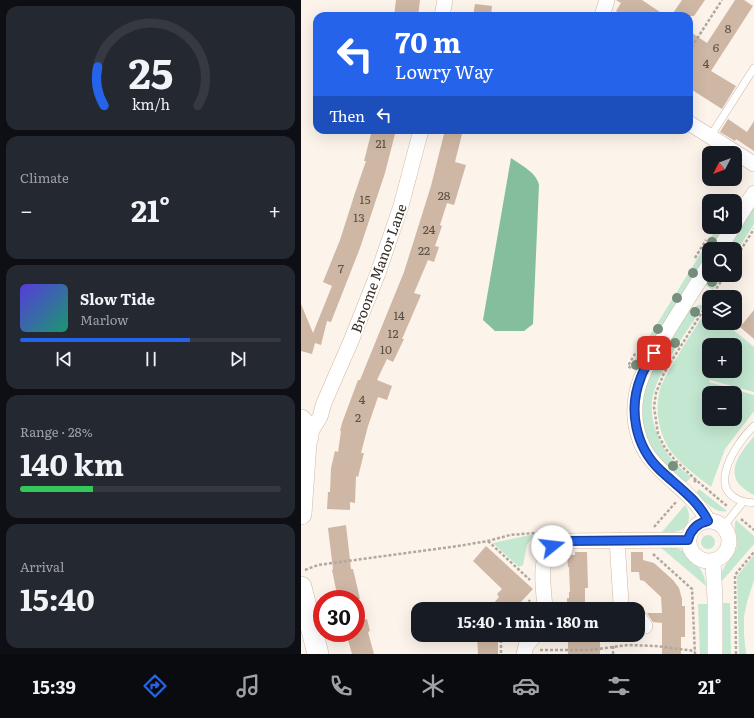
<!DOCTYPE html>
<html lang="en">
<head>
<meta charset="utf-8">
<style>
	body { margin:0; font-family:Literata,serif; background:#242831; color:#f1f3f6; height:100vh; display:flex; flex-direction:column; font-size:15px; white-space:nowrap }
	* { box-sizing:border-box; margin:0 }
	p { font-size:13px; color:#9ea1a6 }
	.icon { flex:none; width:22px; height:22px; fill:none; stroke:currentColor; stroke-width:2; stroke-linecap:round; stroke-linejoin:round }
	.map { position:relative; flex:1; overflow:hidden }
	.details { display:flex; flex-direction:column; gap:6px; padding:6px; background:#0d0f14; width:301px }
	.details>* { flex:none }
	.hud { position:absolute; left:12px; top:12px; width:380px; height:122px; border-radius:12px; box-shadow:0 4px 16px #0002; background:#2563eb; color:#fff; overflow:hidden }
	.needle { width:26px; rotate:228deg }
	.tools { position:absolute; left:401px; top:146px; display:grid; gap:8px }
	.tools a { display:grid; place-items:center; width:40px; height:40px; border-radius:8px; background:#171b24; box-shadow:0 4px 16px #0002; font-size:20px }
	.speed { position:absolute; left:12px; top:590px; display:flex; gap:8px; font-size:20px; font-weight:700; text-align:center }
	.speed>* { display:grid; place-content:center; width:52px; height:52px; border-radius:50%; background:#171b24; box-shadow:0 4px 16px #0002; line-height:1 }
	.speed .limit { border:6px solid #d22; background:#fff; color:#111 }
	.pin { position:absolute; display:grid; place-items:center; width:34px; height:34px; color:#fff; margin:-17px; border-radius:8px; box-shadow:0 2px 6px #0006 }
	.me { position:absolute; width:44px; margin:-22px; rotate:74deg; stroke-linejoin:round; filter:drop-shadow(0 0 3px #0008) }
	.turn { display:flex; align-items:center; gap:14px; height:84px; padding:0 16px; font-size:18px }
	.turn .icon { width:52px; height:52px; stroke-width:2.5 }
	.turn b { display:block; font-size:28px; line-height:34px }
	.then { display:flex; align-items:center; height:38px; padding:0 16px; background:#0003; gap:8px; font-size:15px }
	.big { font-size:30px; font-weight:700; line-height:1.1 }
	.details .card { flex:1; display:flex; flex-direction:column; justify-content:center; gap:6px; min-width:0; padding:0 14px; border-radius:12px; background:#242831 }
	.details .dial { align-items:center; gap:0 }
	.dial svg { height:104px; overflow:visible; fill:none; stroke:#363941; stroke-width:7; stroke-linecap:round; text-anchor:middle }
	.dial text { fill:#f1f3f6; stroke:none }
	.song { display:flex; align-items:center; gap:12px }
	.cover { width:48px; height:48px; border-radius:6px; background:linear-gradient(135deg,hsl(250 70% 55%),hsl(160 70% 35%)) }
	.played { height:4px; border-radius:2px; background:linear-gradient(90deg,#2563eb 65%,#363941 65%) }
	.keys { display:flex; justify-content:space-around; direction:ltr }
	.heat { display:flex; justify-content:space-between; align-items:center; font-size:22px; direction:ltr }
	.charge { height:6px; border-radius:3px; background:linear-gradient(90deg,#34c759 28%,#363941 0) }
	.trip { position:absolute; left:110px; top:602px; width:234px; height:40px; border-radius:12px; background:#171b24; box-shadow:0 4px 16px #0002; font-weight:700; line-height:40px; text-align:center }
	.tabs { display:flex; height:64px; justify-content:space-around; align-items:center; background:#090b0e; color:#9ea1a6 }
	.tabs .icon { width:28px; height:28px }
	.tabs .active { color:#2563eb }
	.tabs b { font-size:18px; color:#f1f3f6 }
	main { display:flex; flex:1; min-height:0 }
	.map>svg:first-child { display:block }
	.green { fill:#c3e7d1; fill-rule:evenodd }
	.forest { fill:#84be9c }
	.building { fill:#ceb7a4 }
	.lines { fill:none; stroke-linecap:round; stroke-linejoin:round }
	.service-casing { stroke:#ceb9a4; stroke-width:8 }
	.minor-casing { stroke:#ceb9a4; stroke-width:16 }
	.secondary-casing { stroke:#ceb9a4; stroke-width:22 }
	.path { stroke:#b1a89f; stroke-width:2.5; stroke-dasharray:3 2; stroke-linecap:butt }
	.service { stroke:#fff; stroke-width:7 }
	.minor { stroke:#fff; stroke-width:15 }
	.secondary { stroke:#fff; stroke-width:21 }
	.tree { fill:#798f7e }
	.route-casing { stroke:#184099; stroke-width:10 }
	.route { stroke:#2563eb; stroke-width:7 }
	.labels { text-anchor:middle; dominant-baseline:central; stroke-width:4; stroke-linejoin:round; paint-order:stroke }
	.number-label { font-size:12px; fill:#5b5045 }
	.street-label { font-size:14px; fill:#352d25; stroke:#fff }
</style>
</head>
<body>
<main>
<section class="details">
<div class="card dial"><svg viewBox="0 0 100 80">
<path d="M14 69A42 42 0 1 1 86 69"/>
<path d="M14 69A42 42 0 0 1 9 39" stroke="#2563eb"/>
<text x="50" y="56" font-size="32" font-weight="700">25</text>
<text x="50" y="72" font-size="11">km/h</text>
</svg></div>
<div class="card"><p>Climate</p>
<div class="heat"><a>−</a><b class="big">21°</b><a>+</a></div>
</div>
<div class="card">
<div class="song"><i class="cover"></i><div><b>Slow Tide</b><p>Marlow</p></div></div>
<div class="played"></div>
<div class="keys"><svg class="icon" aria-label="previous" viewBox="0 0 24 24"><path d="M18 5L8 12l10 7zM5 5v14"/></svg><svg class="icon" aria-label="pause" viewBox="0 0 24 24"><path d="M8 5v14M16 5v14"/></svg><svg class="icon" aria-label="next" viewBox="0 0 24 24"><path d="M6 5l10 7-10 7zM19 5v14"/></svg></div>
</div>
<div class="card"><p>Range · 28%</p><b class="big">140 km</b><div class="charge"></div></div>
<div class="card"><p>Arrival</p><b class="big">15:40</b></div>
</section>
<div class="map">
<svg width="453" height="654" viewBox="0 0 453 654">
	<rect width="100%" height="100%" fill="#fcf3ea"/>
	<path class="green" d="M453,206v18l-19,30v-5h-3v-5z
		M413,232l5,3 -8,14h-2v4l-72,116 -5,-5z
		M410,275l12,1 -10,14 -8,-5z
		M397,305h6c-16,25 -48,67 -52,96 -2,19 6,40 17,55 6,8 14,14 22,21l-6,7c-13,-11 -24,-22 -33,-36 -14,-21 -11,-52 -2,-74 3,-8 9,-14 13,-21 8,-14 17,-28 26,-42z
		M406,310l2,2v11h16l29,24v45l-44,-12 -1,2 45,13v16l-29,38 -14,38c-14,-11 -30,-22 -41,-37 -12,-18 -16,-43 -9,-64 3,-8 8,-15 12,-22 10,-18 22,-36 34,-54zM408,345h26v26h-26zM408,393h26v26h-26z
		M453,436v59c-33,-17 -18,-37 0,-59z
		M398,489l28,22c-12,3 -23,-11 -31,-18z
		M384,505c7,8 5,23 -7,26 -5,2 -11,1 -16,1z
		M435,520l18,16v8l-32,37c-3,-15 11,-21 15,-34 2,-9 -5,-18 -1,-27z
		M233,534l-7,11 -4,20 -4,2 -26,-24z
		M400 542a7 7 0 1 1 14 0a7 7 0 1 1-14 0Z
		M358,546c4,0 9,0 13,1 17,3 33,22 34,39z
		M453,555v25l-7,22 -3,15v18l2,19h-7l-2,-78z
		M421,603h8l1,51h-9z
		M397,604h9l2,50h-9z"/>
	<path class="forest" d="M210,158c10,7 26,15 28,27l-6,139 -9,7h-29l-12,-11z"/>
	<path class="building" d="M95,0h24l-2,16h-24z
		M315,0h26l24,16h-26l-6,-4 -3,4h-8l-7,-5 5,-8z
		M381,0h23l-11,16h-23z
		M434,0h9l9,6 -42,65 25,15 -14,23 -33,-21v-57l18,12z
		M174,4l17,2 -1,10h-18z
		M427,119l19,13 7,-11v30l-18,-12 -1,2 -15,-9z
		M71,130h24l-11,43 -25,75 -29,74 -4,-1 -6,24 -6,-2 -3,11 -11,-3v-47l12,29 19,-47 -9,-4 17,-42 15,-47 11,-32h-2z
		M144,130h18l-8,32 11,3 -12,40 -7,-2 -7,22 2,1 -7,20 4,1 -5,15 -6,-2 -14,33 7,2 -19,44h2l-11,23 -6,-3 -10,21 15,6 -5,14 -9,-3 -10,29 -7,27h3l-6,24 -2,-1 -1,27 -5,-1v8l-23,-1 1,-17h2l1,-24 4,-17 3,1 3,-21h-1l2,-8 16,-43h2l44,-108 27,-86z
		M453,310v29l-14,-12z
		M45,525l5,44h2l7,30h-22l-6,-29 1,-1 -5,-41z
		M185,546l47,43 -13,14 6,6h-37l10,-12 -2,-3 5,-5 -29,-28z
		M274,552h12l1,36h-3v21h-18v-11h2v-6h1l-1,-25h-1l-1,-12h8z
		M330,552h12v8l11,3 19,17 6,8 3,11v7h3v31h-4v17h-19v-31l-9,-1 -6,-9h15l-1,-16 -17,-16 -4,-1 -1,-8h-8z
		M66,619l3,12 -2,1 6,22h-22l-6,-21h10v-12z
		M176,635h21v19h-20z
		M267,635h32v19h-32z"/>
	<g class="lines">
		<defs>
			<path id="service" d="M409,137l44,-69
				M453,426c-22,21 -53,73 0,77
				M422,527l20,-25"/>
			<path id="minor" d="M141,16l3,-16
				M301,16l5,-16
				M388,123l65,41
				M434,223l19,-30
				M418,249l14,-22
				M7,436l12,-19 4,-14 27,-62 27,-68 23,-67 20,-76
				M407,521c-14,-28 -44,-42 -61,-67 -6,-9 -9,-18 -11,-29 -7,-38 15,-67 34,-98 13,-21 26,-41 39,-62
				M388 541a20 20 0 1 1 40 0a20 20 0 1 1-40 0Z
				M316,540l4,63
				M412,561l2,39v54
				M244,609c-1,-18 -7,-49 6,-62 4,-4 10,-5 15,-6l122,-1
				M337,616l7,10
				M223,654l2,-8 9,-11"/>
			<path id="secondary" d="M0,420c9,8 10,19 0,28
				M0,514l5,-72
				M0,587l17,67"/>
		</defs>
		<use href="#service" class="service-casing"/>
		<use href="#minor" class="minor-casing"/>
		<use href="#secondary" class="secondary-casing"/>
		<path class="path" d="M388,51l33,-51
			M394,258l11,-18
			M434,259l19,-30
			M410,297l14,-22
			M330,368l-3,-2 8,-14
			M395,480l-21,-20 -10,-12 -7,-14 -4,-27 2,-14 8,-20 45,-72
			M393,482l2,-2 31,26
			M440,519l13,11
			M353,527l22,-25
			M187,541l42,39
			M352,554l39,35 3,65
			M4,570l13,-5 140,-19 30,-5 22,-6 36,-3
			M221,609l8,-9
			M200,635v19
			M314,635l1,3 4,1 3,-2v-2
			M312,646v8
			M239,650h50l38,-5 28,1 39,5
			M435,654l-1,-79 19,-23"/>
		<use href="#service" class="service"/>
		<use href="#minor" class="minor"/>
		<use href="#secondary" class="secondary"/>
	</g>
	<g class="tree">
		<circle cx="411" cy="242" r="5"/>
		<circle cx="392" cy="273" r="5"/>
		<circle cx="411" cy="282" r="5"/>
		<circle cx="376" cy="298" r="5"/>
		<circle cx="394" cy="312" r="5"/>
		<circle cx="357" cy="329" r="5"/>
		<circle cx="374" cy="343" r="5"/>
		<circle cx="335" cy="365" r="5"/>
		<circle cx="372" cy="466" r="5"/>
	</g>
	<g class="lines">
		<defs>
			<path id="route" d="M251,546l14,-5 122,-1c3,-11 9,-17 20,-19 -10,-21 -31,-35 -48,-51 -25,-24 -32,-61 -19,-93 3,-9 8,-16 13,-24"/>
		</defs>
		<use href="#route" class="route-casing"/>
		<use href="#route" class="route"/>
	</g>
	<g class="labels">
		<g class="number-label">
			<text x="427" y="28">8</text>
			<text x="415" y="47">6</text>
			<text x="405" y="63">4</text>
			<text x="80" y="143">21</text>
			<text x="143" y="195">28</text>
			<text x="64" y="199">15</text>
			<text x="58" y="217">13</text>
			<text x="128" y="229">24</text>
			<text x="123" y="250">22</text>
			<text x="40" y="268">7</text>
			<text x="98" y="315">14</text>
			<text x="92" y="333">12</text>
			<text x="85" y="349">10</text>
			<text x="61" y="399">4</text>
			<text x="57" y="417">2</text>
		</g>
		<g class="street-label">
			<text transform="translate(77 268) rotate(-70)">Broome Manor Lane</text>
		</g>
	</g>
</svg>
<div class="tools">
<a><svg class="needle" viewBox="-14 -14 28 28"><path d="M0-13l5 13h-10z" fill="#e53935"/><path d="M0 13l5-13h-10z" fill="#9ea1a6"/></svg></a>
<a><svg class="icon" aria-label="sound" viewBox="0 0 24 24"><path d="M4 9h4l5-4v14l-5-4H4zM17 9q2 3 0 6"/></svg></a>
<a><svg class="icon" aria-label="search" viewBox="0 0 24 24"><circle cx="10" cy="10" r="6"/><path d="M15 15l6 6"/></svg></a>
<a><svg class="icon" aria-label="layers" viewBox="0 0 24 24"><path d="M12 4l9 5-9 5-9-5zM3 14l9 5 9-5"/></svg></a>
<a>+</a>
<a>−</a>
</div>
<div class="speed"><div class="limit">30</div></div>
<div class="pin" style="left:353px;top:353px;background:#d93025"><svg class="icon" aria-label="arrive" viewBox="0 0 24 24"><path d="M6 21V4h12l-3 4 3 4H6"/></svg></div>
<svg class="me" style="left:251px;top:546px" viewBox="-20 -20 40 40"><circle r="19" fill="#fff"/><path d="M0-13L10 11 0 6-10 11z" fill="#2563eb"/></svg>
<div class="trip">15:40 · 1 min · 180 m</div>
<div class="hud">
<div class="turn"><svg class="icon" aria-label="left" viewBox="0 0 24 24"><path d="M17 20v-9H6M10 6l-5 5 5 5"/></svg><div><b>70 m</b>Lowry Way</div></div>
<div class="then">Then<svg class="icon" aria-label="left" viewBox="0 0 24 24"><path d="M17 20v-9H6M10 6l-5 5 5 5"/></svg></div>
</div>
</div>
</main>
<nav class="tabs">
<b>15:39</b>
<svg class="icon active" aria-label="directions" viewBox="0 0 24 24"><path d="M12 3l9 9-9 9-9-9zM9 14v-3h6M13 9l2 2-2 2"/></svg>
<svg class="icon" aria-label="music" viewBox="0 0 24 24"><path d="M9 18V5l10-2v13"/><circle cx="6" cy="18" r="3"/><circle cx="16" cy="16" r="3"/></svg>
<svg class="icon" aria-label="phone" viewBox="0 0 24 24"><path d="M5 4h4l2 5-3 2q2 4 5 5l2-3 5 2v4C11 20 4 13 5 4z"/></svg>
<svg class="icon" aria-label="climate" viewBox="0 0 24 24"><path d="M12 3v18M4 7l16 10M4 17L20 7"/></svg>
<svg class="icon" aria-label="car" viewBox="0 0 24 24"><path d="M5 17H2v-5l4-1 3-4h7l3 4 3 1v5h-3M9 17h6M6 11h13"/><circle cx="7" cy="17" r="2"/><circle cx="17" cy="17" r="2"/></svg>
<svg class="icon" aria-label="filters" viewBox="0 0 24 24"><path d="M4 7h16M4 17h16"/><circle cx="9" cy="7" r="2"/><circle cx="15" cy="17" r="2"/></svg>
<b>21°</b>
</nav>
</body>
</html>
